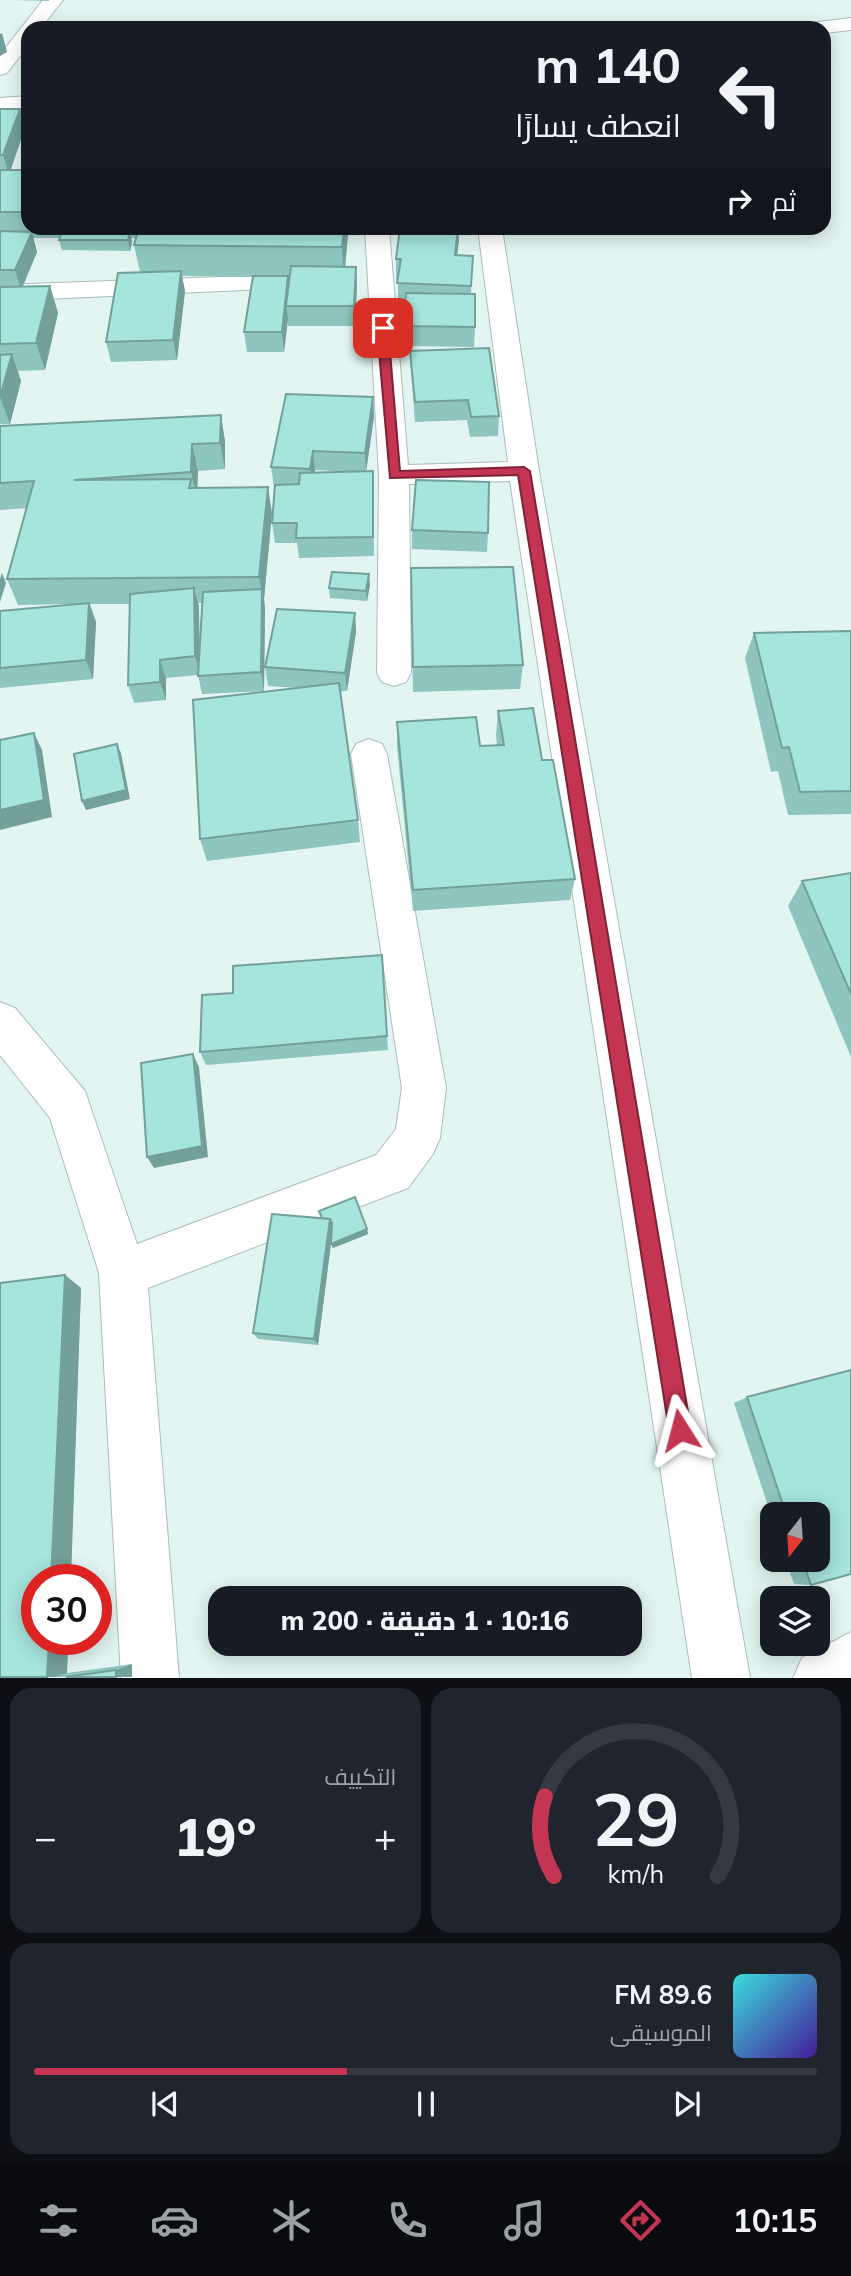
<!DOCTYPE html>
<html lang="ar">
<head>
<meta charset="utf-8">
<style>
	body { margin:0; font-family:Mulish,Cairo,sans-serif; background:#20242c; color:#f1f3f6; direction:rtl; height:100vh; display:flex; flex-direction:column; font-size:26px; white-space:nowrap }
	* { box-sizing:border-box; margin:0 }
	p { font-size:23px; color:#9ea1a6 }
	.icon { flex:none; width:38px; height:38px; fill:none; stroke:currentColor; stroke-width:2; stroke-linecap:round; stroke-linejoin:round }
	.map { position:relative; height:1678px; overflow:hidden; direction:ltr }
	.sheet { display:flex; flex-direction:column; gap:10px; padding:10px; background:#0d0f14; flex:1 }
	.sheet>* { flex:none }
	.banner { position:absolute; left:21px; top:21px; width:810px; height:214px; border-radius:21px; box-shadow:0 4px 18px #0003; direction:rtl; background:#171b24; color:#f1f3f6; overflow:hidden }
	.needle { width:46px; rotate:197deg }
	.tools { position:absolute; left:760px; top:1502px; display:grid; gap:14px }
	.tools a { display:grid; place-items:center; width:70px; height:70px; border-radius:14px; background:#171b24; box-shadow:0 4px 18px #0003; font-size:35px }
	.speed { position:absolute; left:21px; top:1564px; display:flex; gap:14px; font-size:35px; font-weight:700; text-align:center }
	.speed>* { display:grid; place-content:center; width:91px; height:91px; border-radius:50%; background:#171b24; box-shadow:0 4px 18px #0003; line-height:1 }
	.speed .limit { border:10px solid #d22; background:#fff; color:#111 }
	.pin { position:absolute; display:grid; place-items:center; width:60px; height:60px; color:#fff; margin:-30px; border-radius:14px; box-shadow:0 4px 10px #0006 }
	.me { position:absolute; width:77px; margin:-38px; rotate:351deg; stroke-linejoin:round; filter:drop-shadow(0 0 5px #0008) }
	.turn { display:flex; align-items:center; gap:24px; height:147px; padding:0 35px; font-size:32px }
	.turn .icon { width:91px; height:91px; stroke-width:2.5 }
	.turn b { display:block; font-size:49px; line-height:60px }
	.then { display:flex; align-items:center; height:66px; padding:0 35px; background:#0003; gap:14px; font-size:26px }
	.big { font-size:52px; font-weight:800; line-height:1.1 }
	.sheet .card { flex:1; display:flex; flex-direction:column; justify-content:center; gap:10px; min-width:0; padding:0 24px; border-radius:21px; background:#20242c }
	.sheet .dial { align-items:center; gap:0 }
	.dial svg { height:182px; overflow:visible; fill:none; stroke:#363941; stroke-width:7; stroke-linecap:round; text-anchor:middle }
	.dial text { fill:#f1f3f6; stroke:none }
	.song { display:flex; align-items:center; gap:21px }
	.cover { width:84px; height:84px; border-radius:10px; background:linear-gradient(135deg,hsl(180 70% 55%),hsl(260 70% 35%)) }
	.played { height:7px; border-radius:4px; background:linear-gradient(90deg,#c43453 40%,#363941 40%) }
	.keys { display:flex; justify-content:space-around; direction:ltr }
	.heat { display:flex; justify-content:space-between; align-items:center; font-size:38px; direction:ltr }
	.sheet .tiles { flex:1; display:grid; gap:10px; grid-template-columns:1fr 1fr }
	.card:last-child { grid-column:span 2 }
	.trip { position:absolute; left:208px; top:1586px; width:434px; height:70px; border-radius:21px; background:#171b24; box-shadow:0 4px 18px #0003; font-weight:800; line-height:70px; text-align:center; direction:rtl }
	.tab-bar { display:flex; height:112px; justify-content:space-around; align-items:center; background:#090b0e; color:#9ea1a6 }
	.tab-bar .icon { width:49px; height:49px }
	.tab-bar .current { color:#c43453 }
	.tab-bar b { font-size:32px; color:#f1f3f6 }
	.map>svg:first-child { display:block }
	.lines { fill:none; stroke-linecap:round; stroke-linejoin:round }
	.minor-casing { stroke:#acbdba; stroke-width:2 }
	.tertiary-casing { stroke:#acbdba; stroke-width:2 }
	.minor { fill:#fff; fill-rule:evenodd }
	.tertiary { fill:#fff; fill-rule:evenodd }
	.wall { fill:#8ec5bd; fill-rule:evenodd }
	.shaded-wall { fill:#74a09a }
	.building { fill:#a5e5dc; stroke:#74a09a; stroke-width:2 }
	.route { fill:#c43453; stroke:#7f2236; stroke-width:2 }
</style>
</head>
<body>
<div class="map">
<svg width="851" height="1678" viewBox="0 0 851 1678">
	<rect width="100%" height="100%" fill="#e3f5f2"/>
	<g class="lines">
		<defs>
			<path id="minor" d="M43,0h20l-22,28h-13v18l-21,27 -7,2v-20z
				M851,18v12l-27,3v-5h-25l3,-4z
				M28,96v14l-28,2v-14z
				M365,228h24l19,237 100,-3 -30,-234h24l37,243 211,1207h-58l-182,-1197 -101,3 2,189 -5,9 -12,4 -12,-4 -5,-9 2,-198z
				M306,274l9,3 4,5 -4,5 -315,14v-16z
				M369,739l13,5 5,10 59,334 -6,50 -7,16 -25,34 -260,100 31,390h-58l-22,-405 -49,-155 -50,-63v-53l15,6 70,83 52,153 239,-89 20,-26 6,-41 -51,-334 5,-10z"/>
			<path id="tertiary" d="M851,1632v46h-58l9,-20z"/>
		</defs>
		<use href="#minor" class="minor-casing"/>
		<use href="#tertiary" class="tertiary-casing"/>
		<use href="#minor" class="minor"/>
		<use href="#tertiary" class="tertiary"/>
	</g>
	<path class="wall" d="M14,0h35v1z
		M0,109h20l5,19 -15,42h18v58h320v6l-3,33h11l1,19 -2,40h-67v-7l-4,33h-37l-3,-20 9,-55 -71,-1 3,15 -8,69 -66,2 -5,-20 34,-70 -6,-27 2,-7h-5l1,4 -2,9 -68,-1 -3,-10 1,-2h-27l4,14 -14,34h27l8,27 -13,57 -27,1 3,10 -11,43h-10z
		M459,239l-2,16 16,1 -2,38 4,33 -1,20 -69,-1v-43h-7v-24h-2v-20z
		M410,351l89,65 -1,20 -28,1 -3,-17 -52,2 -4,-51z
		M373,397l1,20 -8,54h7l1,85 -75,2 -2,-15h-22l-3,-20 2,-36 -3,-20zM315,470l36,2 -37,1z
		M221,415l4,27v27l-27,2 -1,17 75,25 -8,86 1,9 -1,83 -62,3 -4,-19 -32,3v22l-32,3 -6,-18 2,-81h-40l6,18 -3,57 -93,9v-77l73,-7 -55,1 -11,-26 20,-71 -27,2v-84zM198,603h4l-3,45v-41z
		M412,530l76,3 -1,19 -75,-3z
		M411,568l112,97 -3,24 -107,3z
		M370,585l-3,16 -37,-3 -1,-10z
		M355,613l1,19 -9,59h-7l18,129 2,22 -153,19 -7,-22 98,-151 -30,-2 -3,-19z
		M851,631v183l-63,1 -10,-44 -7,1 -26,-114 9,-25z
		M498,711l44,49 33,119 -5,21 -157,11 -16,-165v-24l83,24 17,-1 -1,-10z
		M851,873v184l-63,-151 14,-25z
		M382,955l6,95 -182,15 -6,-13z
		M272,1214l95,15 1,5 -35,14 -2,-5 -13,102 -60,-6 -5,-6z
		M65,1275l16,13 -14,385 65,-9v13h-132z
		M851,1370v204l-40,11 -17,-1 -9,-25h32v-45h-45v4l-38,-115 13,-6z"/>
	<path class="shaded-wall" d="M2,33l5,19 -7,4v-22z
		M20,109l5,19 -16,47 -6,-20z
		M344,228h4v6l-4,44 -2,-31z
		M458,228l1,11 -4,36v-20z
		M130,231l2,11 -2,9 -2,-11z
		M32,232l5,20 -16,38 -6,-20z
		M356,267l1,19 -2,40 -1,-20z
		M181,271l4,20 -8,69 -4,-20z
		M288,276l2,20 -4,10 2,13 -4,33 -2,-20z
		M50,286l8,27 -13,57 -9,-27z
		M12,354l9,27 -11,43 -10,-27z
		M373,397l1,20 -8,55 -1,-19z
		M221,415l4,27v27l-5,-26z
		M192,444l6,27 -1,28 -6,-27z
		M313,451l2,19 -3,18 -2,-19z
		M268,487l4,26 -8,86 1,9 -1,83 -3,-19 1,-77 -3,-18z
		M2,573l4,10 -6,19v-23z
		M369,574l1,11 -3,16 -1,-10z
		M194,588l5,19 1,68 -5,-19z
		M89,603l7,19 -3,57 -7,-19z
		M355,613l1,19 -9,59 -2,-18z
		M160,660l6,18v22l-6,-18z
		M34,733l8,17 10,67 -52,13v-20z
		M117,744l4,9 9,46 -44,11 -4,-9z
		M193,1054l6,13 9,90 -54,11 -7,-11z
		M330,1219l3,9 -15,117 -4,-6z
		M367,1229l1,5 -35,14 -2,-4z
		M65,1275l16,13 -10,292h-20z
		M49,1640h19l-1,33 -12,4h-8z
		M132,1664v13h-16v-7z"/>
	<path class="building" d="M0,109h20l-17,46h-3z
		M0,170h28v42h-28z
		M139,228h205l-2,19 -208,-2z
		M400,228h58l-3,27 18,1 -2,30 -74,-3 4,-24h-5z
		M0,231l32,1 -17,38h-15z
		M62,231h68l-2,9h-69z
		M291,266l65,1 -2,39h-68z
		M181,271l-8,69 -67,2 12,-69z
		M253,276h35l-6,56h-38z
		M50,286l-14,57 -36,1v-57z
		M406,293l69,1v33l-71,-1z
		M489,348l10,68 -28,1 -3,-17 -53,2 -5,-51z
		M12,354l-12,43v-42z
		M286,394l87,3 -8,56 -52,-2 -3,18 -39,-2z
		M221,415l-1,28 -28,1 -1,28 -117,8 117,-1 -2,9 79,-1 -9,90 -252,2 27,-98 -34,2v-57z
		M373,471v66l-77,1 1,-15h-25l3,-38 24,-1 1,-11z
		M416,480l73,2 -1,51 -76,-3z
		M513,567l10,98 -110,2 -2,-99z
		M332,572l37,2 -3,17 -37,-3z
		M194,588l1,68 -35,4v22l-32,3 2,-91z
		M262,589l-1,83 -63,4 5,-84z
		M89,603l-3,57 -86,8v-57z
		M277,609l78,4 -10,60 -80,-6z
		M851,631v160l-51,1 -11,-45 -7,1 -28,-115z
		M339,683l19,137 -158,19 -7,-139z
		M533,708l9,52h11l22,119 -162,11 -16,-168 79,-5 4,29 24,-1 -6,-34z
		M34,733l10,67 -44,10v-70z
		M117,744l9,46 -44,11 -8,-47z
		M851,873v121l-49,-113z
		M382,955l5,81 -187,16 2,-57 31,-2v-27z
		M193,1054l9,92 -55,11 -6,-94z
		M355,1197l12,32 -36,15 1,-21 -2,-4 -8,-1 -3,-7z
		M272,1214l58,5 -16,120 -61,-6z
		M65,1275l-14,305h-14v60h12l-2,37h-47v-394z
		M851,1370v204l-40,11 -9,-26h15v-45h-31l-39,-117z
		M116,1670v7h-50z"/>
	<path class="route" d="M383,325l5,3 12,143 124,-4 6,4 161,959 -3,8 -8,3 -7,-3 -4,-8 -151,-955 -128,3 -13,-150z"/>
</svg>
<div class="tools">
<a><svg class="needle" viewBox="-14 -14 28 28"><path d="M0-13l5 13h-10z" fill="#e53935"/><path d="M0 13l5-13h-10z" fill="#9ea1a6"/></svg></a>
<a><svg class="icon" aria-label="layers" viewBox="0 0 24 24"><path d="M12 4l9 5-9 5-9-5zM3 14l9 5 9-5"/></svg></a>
</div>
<div class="speed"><div class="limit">30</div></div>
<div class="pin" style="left:383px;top:328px;background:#d93025"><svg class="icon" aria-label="arrive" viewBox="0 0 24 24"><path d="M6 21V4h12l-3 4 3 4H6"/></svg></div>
<svg class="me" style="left:680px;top:1430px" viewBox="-20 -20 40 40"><path d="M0-17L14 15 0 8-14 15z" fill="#c43453" stroke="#fff" stroke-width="4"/></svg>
<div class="trip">10:16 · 1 دقيقة · 200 m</div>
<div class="banner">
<div class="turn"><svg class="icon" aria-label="left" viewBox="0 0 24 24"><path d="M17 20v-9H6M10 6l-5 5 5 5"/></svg><div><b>140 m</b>انعطف يسارًا</div></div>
<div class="then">ثم<svg class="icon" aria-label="right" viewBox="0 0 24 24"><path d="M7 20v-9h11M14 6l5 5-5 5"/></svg></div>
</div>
</div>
<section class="sheet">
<div class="tiles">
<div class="card dial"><svg viewBox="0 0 100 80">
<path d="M14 69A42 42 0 1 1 86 69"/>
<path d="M14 69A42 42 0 0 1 10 34" stroke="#c43453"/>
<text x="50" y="56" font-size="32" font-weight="700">29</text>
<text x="50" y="72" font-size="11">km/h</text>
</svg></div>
<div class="card"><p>التكييف</p>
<div class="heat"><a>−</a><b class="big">19°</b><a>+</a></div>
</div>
<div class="card">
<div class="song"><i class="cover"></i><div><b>89.6 FM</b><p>الموسيقى</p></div></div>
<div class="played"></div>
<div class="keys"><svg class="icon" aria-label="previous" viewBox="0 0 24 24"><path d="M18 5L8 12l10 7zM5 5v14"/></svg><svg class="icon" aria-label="pause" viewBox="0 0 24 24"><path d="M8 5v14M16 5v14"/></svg><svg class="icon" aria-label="next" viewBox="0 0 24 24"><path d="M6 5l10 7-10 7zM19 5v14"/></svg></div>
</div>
</div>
</section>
<nav class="tab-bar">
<b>10:15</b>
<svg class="icon current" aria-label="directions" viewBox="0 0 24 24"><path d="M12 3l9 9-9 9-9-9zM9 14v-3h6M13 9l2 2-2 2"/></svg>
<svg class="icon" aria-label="music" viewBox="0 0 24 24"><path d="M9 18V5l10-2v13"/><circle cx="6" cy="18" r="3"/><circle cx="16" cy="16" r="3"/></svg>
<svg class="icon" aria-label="phone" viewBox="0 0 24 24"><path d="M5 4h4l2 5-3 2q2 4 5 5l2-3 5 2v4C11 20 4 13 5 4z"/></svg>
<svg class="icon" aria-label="climate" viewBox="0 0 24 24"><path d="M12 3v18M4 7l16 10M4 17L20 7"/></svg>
<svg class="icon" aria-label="car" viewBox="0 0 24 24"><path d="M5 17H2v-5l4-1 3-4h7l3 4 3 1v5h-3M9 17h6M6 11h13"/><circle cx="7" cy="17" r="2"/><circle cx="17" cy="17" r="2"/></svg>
<svg class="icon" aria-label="filters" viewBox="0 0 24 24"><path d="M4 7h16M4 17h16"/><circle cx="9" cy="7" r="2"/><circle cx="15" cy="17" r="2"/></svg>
</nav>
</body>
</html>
